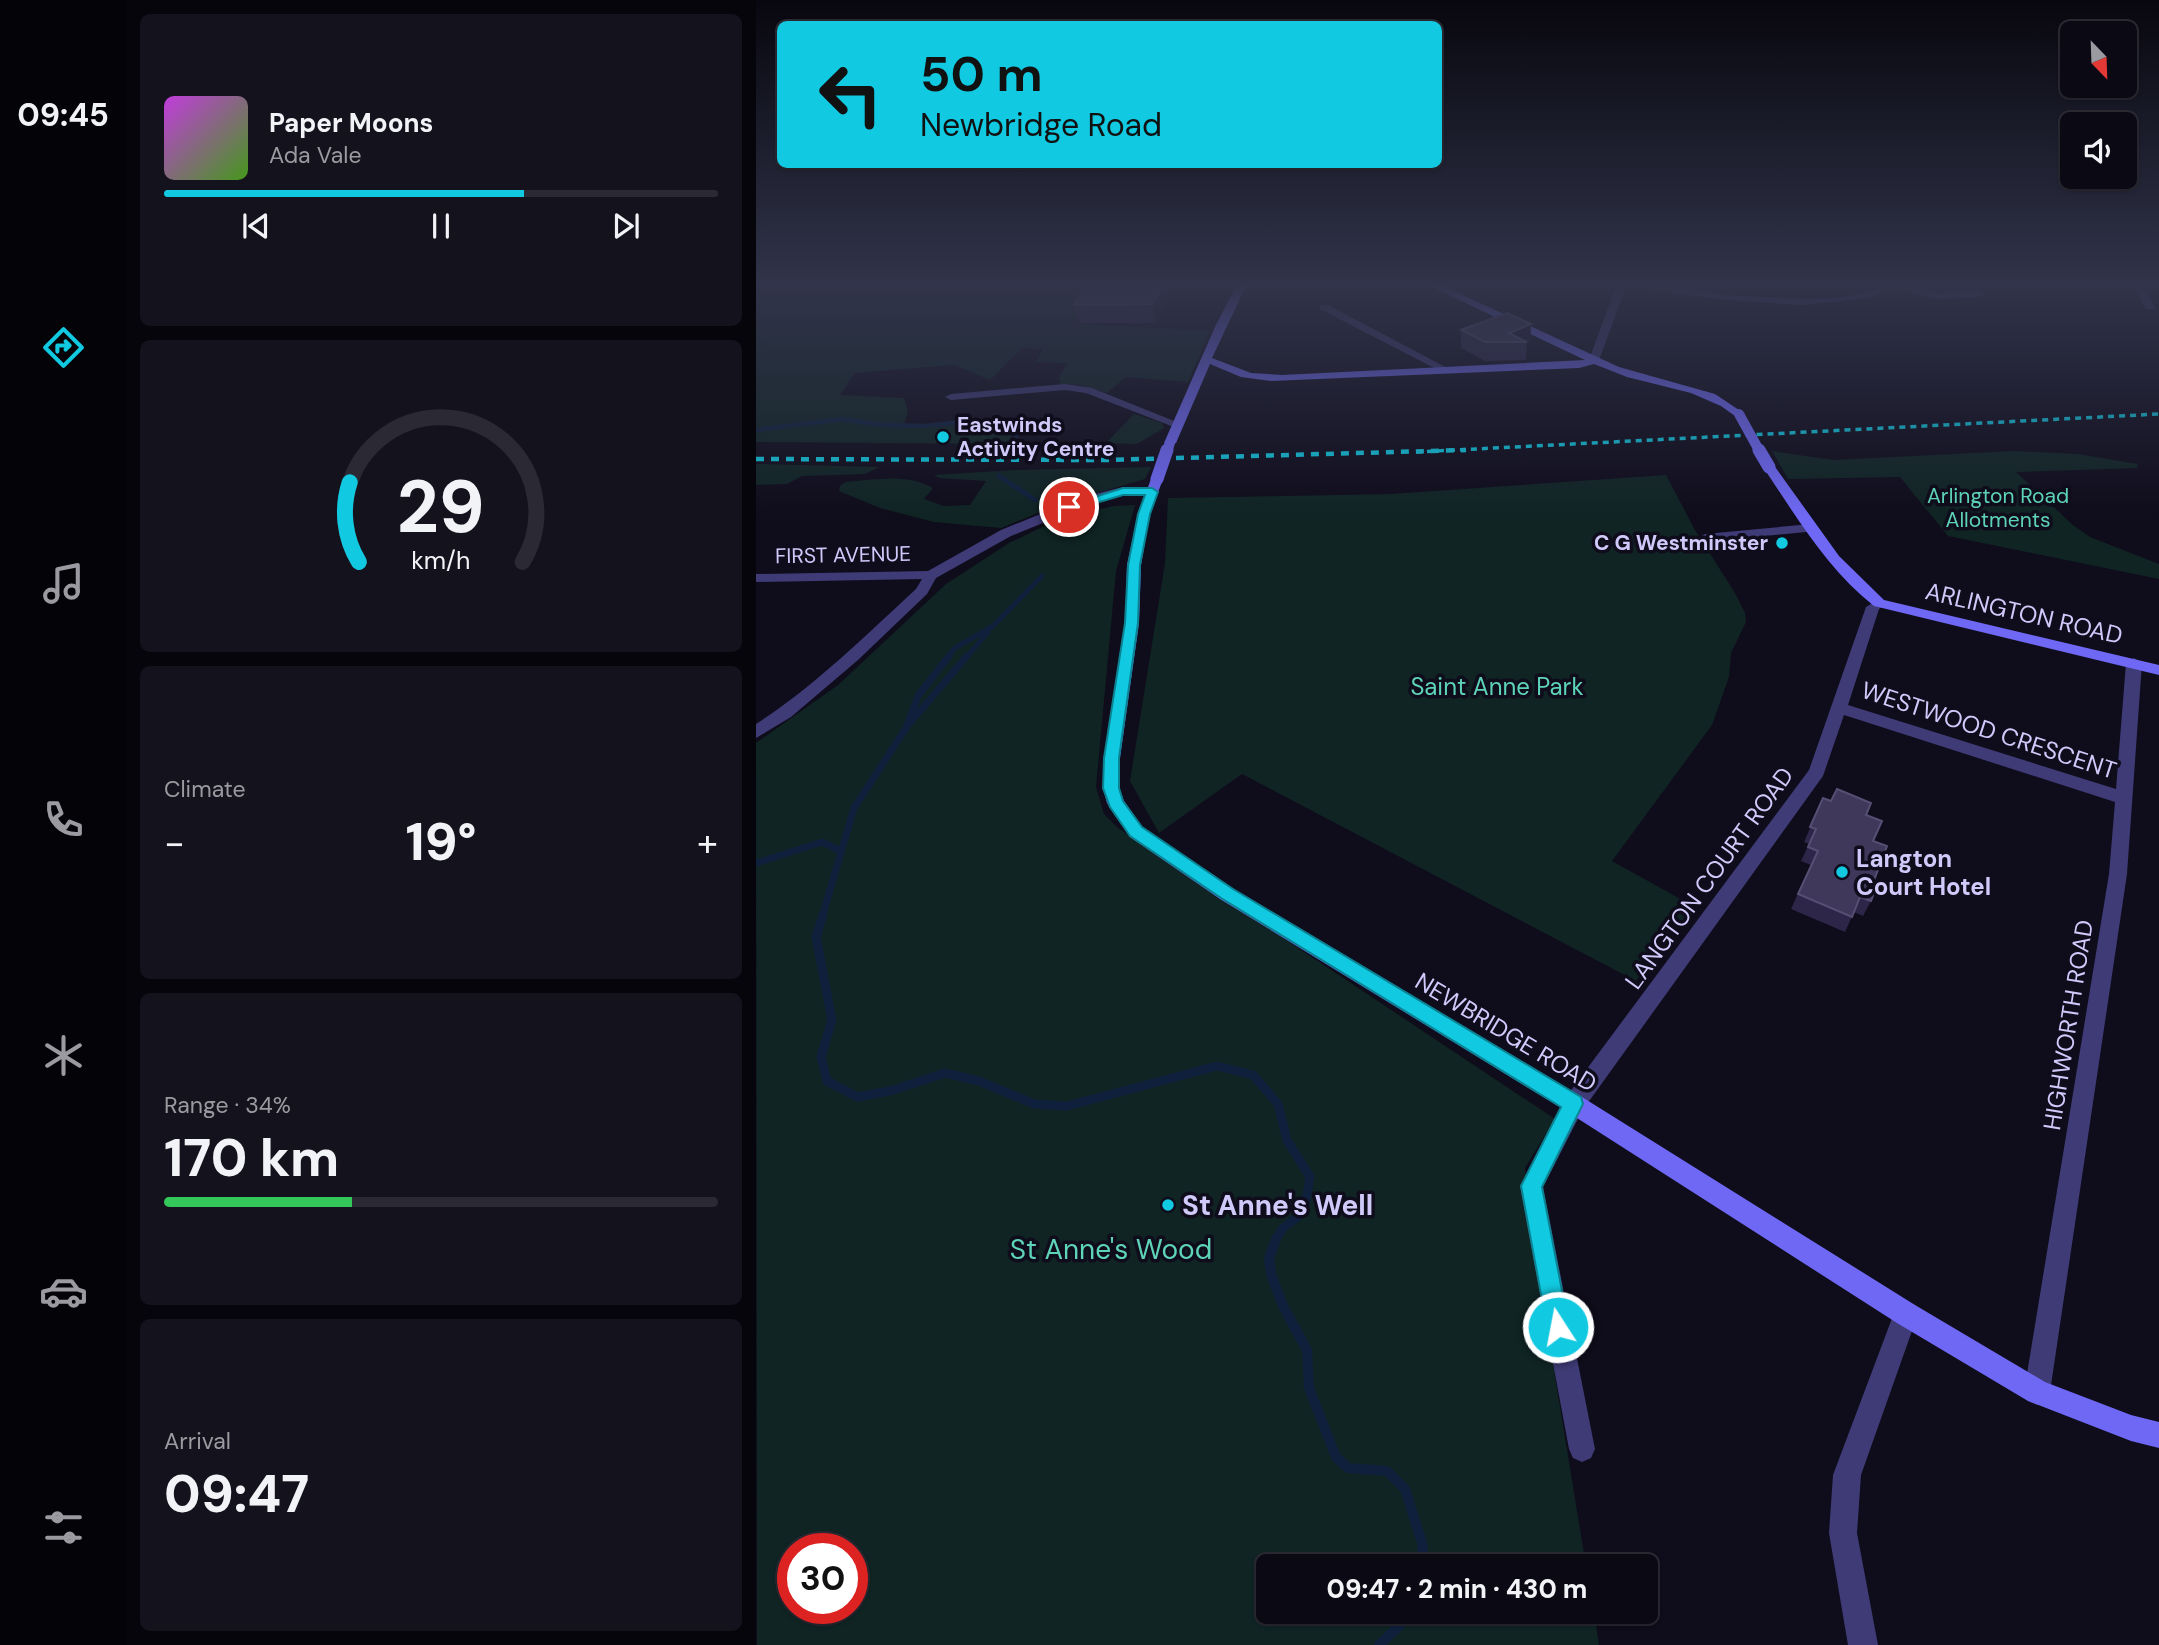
<!DOCTYPE html>
<html lang="en">
<head>
<meta charset="utf-8">
<style>
	body { margin:0; font-family:"DM Sans",sans-serif; background:#14121d; color:#f1f3f6; height:100vh; display:flex; flex-direction:column; font-size:26px; white-space:nowrap }
	* { box-sizing:border-box; margin:0 }
	p { font-size:23px; color:#9a9aa0 }
	.icon { flex:none; width:38px; height:38px; fill:none; stroke:currentColor; stroke-width:2; stroke-linecap:round; stroke-linejoin:round }
	.map { position:relative; flex:1; overflow:hidden }
	.sheet { display:flex; flex-direction:column; gap:14px; padding:14px; background:#06050b; width:630px }
	.sheet>* { flex:none }
	.banner { position:absolute; left:21px; top:21px; width:665px; height:147px; border-radius:10px; box-shadow:0 2px 5px #0004,0 0 0 2px #2b2a34; background:#11c9e0; color:#111; overflow:hidden }
	.needle { width:46px; rotate:157deg }
	.controls { position:absolute; left:1304px; top:21px; display:grid; gap:14px }
	.controls a { display:grid; place-items:center; width:77px; height:77px; border-radius:10px; background:#0b0914; box-shadow:0 2px 5px #0004,0 0 0 2px #2b2a34; font-size:35px }
	.speed { position:absolute; left:21px; top:1533px; display:flex; gap:14px; font-size:35px; font-weight:700; text-align:center }
	.speed>* { display:grid; place-content:center; width:91px; height:91px; border-radius:50%; background:#0b0914; box-shadow:0 2px 5px #0004,0 0 0 2px #2b2a34; line-height:1 }
	.speed .limit { border:10px solid #d22; background:#fff; color:#111 }
	.pin { position:absolute; display:grid; place-items:center; width:60px; height:60px; color:#fff; margin:-30px; border:4px solid #fff; border-radius:50%; box-shadow:0 2px 7px #0007 }
	.me { position:absolute; width:77px; margin:-38px; rotate:349deg; stroke-linejoin:round; filter:drop-shadow(0 0 5px #0008) }
	.turn { display:flex; align-items:center; gap:24px; height:147px; padding:0 28px; font-size:32px }
	.turn .icon { width:91px; height:91px; stroke-width:2.5 }
	.turn b { display:block; font-size:49px; line-height:60px }
	.big { font-size:52px; font-weight:800; line-height:1.1 }
	.sheet .tile { flex:1; display:flex; flex-direction:column; justify-content:center; gap:10px; min-width:0; padding:0 24px; border-radius:10px; background:#14121d }
	.sheet .dial { align-items:center; gap:0 }
	.dial svg { height:182px; overflow:visible; fill:none; stroke:#2b2a34; stroke-width:7; stroke-linecap:round; text-anchor:middle }
	.dial text { fill:#f1f3f6; stroke:none }
	.song { display:flex; align-items:center; gap:21px }
	.cover { width:84px; height:84px; border-radius:10px; background:linear-gradient(135deg,hsl(290 70% 55%),hsl(100 70% 35%)) }
	.played { height:7px; border-radius:4px; background:linear-gradient(90deg,#11c9e0 65%,#2b2a34 65%) }
	.keys { display:flex; justify-content:space-around; direction:ltr }
	.heat { display:flex; justify-content:space-between; align-items:center; font-size:38px; direction:ltr }
	.charge { height:10px; border-radius:5px; background:linear-gradient(90deg,#34c759 34%,#2b2a34 0) }
	.trip { position:absolute; left:500px; top:1554px; width:402px; height:70px; border-radius:10px; background:#0b0914; box-shadow:0 2px 5px #0004,0 0 0 2px #2b2a34; font-weight:800; line-height:70px; text-align:center }
	main { display:flex; flex:1; min-height:0 }
	.tab-bar { display:flex; flex-direction:column; width:126px; justify-content:space-around; align-items:center; background:#040408; color:#9a9aa0 }
	.tab-bar .icon { width:49px; height:49px }
	.tab-bar .current { color:#11c9e0 }
	.tab-bar b { font-size:32px; color:#f1f3f6 }
	.map>svg:first-child { display:block }
	.green { fill:#102424; fill-rule:evenodd }
	.lines { fill:none; stroke-linecap:round; stroke-linejoin:round }
	.stream-far4 { stroke:#0f203c; stroke-width:4.5 }
	.stream-far3 { stroke:#0f203c; stroke-width:5 }
	.stream-far2 { stroke:#0f203c; stroke-width:7 }
	.stream-far1 { stroke:#0f203c; stroke-width:9 }
	.stream { stroke:#0f203c; stroke-width:10 }
	.street { fill:#3e3b76; fill-rule:evenodd }
	.secondary { fill:#6e68f4; fill-rule:evenodd }
	.rail-far1 { stroke:#11c9e0; stroke-width:3.5; stroke-dasharray:6 5; stroke-linecap:butt }
	.rail { stroke:#11c9e0; stroke-width:4.5; stroke-dasharray:8 7; stroke-linecap:butt }
	.secondary-bridge-far1 { stroke:#6e68f4; stroke-width:10 }
	.secondary-bridge { stroke:#6e68f4; stroke-width:13 }
	.wall { fill:#2d2648 }
	.shaded-wall { fill:#1a142e }
	.building { fill:#3f385b; stroke:#564f74; stroke-width:2 }
	.route { fill:#11c9e0; stroke:#0b8392; stroke-width:2 }
	.poi-dot { fill:#11c9e0; stroke:#0f0c1b; stroke-width:2.5 }
	.labels { text-anchor:middle; dominant-baseline:central; stroke-width:7; stroke-linejoin:round; paint-order:stroke }
	.far-poi-label { font-size:21px; font-weight:bold; fill:#d0cafb; stroke:#0f0c1b; text-anchor:start }
	.far-park-label { font-size:21px; fill:#5dd4b8; stroke:#0f0c1b }
	.far-street-label { font-size:21px; fill:#d0cafb; stroke:#0f0c1b }
	.street-label { font-size:24px; fill:#d0cafb; stroke:#0f0c1b }
	.park-label { font-size:24px; fill:#5dd4b8; stroke:#0f0c1b }
	.poi-label { font-size:24px; font-weight:bold; fill:#d0cafb; stroke:#0f0c1b; text-anchor:start }
	.near-poi-label { font-size:28px; font-weight:bold; fill:#d0cafb; stroke:#0f0c1b; text-anchor:start }
	.near-park-label { font-size:28px; fill:#5dd4b8; stroke:#0f0c1b }
</style>
</head>
<body>
<main>
<nav class="tab-bar">
<b>09:45</b>
<svg class="icon current" aria-label="directions" viewBox="0 0 24 24"><path d="M12 3l9 9-9 9-9-9zM9 14v-3h6M13 9l2 2-2 2"/></svg>
<svg class="icon" aria-label="music" viewBox="0 0 24 24"><path d="M9 18V5l10-2v13"/><circle cx="6" cy="18" r="3"/><circle cx="16" cy="16" r="3"/></svg>
<svg class="icon" aria-label="phone" viewBox="0 0 24 24"><path d="M5 4h4l2 5-3 2q2 4 5 5l2-3 5 2v4C11 20 4 13 5 4z"/></svg>
<svg class="icon" aria-label="climate" viewBox="0 0 24 24"><path d="M12 3v18M4 7l16 10M4 17L20 7"/></svg>
<svg class="icon" aria-label="car" viewBox="0 0 24 24"><path d="M5 17H2v-5l4-1 3-4h7l3 4 3 1v5h-3M9 17h6M6 11h13"/><circle cx="7" cy="17" r="2"/><circle cx="17" cy="17" r="2"/></svg>
<svg class="icon" aria-label="filters" viewBox="0 0 24 24"><path d="M4 7h16M4 17h16"/><circle cx="9" cy="7" r="2"/><circle cx="15" cy="17" r="2"/></svg>
</nav>
<section class="sheet">
<div class="tile">
<div class="song"><i class="cover"></i><div><b>Paper Moons</b><p>Ada Vale</p></div></div>
<div class="played"></div>
<div class="keys"><svg class="icon" aria-label="previous" viewBox="0 0 24 24"><path d="M18 5L8 12l10 7zM5 5v14"/></svg><svg class="icon" aria-label="pause" viewBox="0 0 24 24"><path d="M8 5v14M16 5v14"/></svg><svg class="icon" aria-label="next" viewBox="0 0 24 24"><path d="M6 5l10 7-10 7zM19 5v14"/></svg></div>
</div>
<div class="tile dial"><svg viewBox="0 0 100 80">
<path d="M14 69A42 42 0 1 1 86 69"/>
<path d="M14 69A42 42 0 0 1 10 34" stroke="#11c9e0"/>
<text x="50" y="56" font-size="32" font-weight="700">29</text>
<text x="50" y="72" font-size="11">km/h</text>
</svg></div>
<div class="tile"><p>Climate</p>
<div class="heat"><a>−</a><b class="big">19°</b><a>+</a></div>
</div>
<div class="tile"><p>Range · 34%</p><b class="big">170 km</b><div class="charge"></div></div>
<div class="tile"><p>Arrival</p><b class="big">09:47</b></div>
</section>
<div class="map">
<svg width="1403" height="1645" viewBox="0 0 1403 1645">
	<rect width="100%" height="100%" fill="#0f0c1b"/>
	<path class="green" d="M0,286h328v4h14l-22,34 134,7 -22,51 -62,-5 -19,16 -27,-8 -20,-1 1,-4h-3l9,-17 -31,-1 7,-13 -21,-1 -32,32 -36,-15 -99,8 -15,22 64,3 4,13 -5,16c28,0 84,-14 107,5l1,7 -5,5 -250,-2z
		M378,414l28,9 2,5 -27,16 -31,-1z
		M1016,451l61,9 181,-9 63,3 61,10 -1,4 -121,4 57,53 17,12 69,27v15l-211,-43 -48,-59 -112,2z
		M0,464h5l118,3 -14,7 -63,2 -15,8 -31,1z
		M395,467l-6,12 -85,25 -59,24 -67,-6 -54,-14 -41,-17 1,-5 5,-4c29,-2 61,-9 88,6l-9,11 20,7 26,-1 16,-24 -46,-3 -6,-3 81,-5z
		M910,475l29,55 40,63 10,20 1,9 -15,31 -2,24 -17,48 -100,136 81,45 -57,75 -394,-207 -83,59 -29,-52 35,-218 3,-65 223,-4z
		M379,505l-19,66 -20,216 8,27 14,14 437,291 -30,49 5,55 56,343h-317v46h325l5,33h-842l-1,-902 82,-58 108,-101 63,-41 52,-25 53,-12zM37,1549h59v59h-59z"/>
	<g class="lines">
		<path class="stream-far4" d="M223,422c14,-1 27,-1 37,10l-1,12
			M0,430l86,-11 39,6 44,1 44,-5"/>
		<path class="stream-far3" d="M243,476l36,24
			M191,658l8,-10 38,-22 49,-50
			M210,658l22,-26"/>
		<path class="stream-far2" d="M153,724l58,-68
			M0,863l66,-21 19,9
			M66,917l32,-109 52,-80 12,-32 31,-40"/>
		<path class="stream-far1" d="M67,915l-7,22 16,83 -11,37 6,24 30,16 33,-6 55,-18 34,8 55,23 33,2 150,-40 36,9 25,29 9,36 23,37 -6,35 -21,16 -8,12"/>
		<path class="stream" d="M520,1239l-7,19 2,16 12,32 24,44 2,38 27,69 12,11 39,3 18,18 18,57 -3,20
			M623,1645l35,-33"/>
		<path class="street" d="M860,286h41l71,9 73,4 35,-1 29,-5 18,-7h24l30,7 42,-2 5,3 -5,3 -42,2 -43,-10 -27,9 -66,7 -73,-5 -102,-13 -27,73 -9,2 -1,-2z
			M1377,286h10l12,21 -1,2h-8z
			M564,305h8l123,65 -9,2 -122,-63z
			M309,384l27,4 92,37 -10,2 -88,-34 -21,-3 -114,10 -6,-3 6,-3z
			M367,487l29,1 6,4 -6,4 -29,-1 -31,8 -81,33 -75,42 -9,16 -69,66 -67,57 -35,21v-14c59,-38 109,-88 160,-135l6,-10 -166,3v-8l172,-3 73,-41 81,-33z
			M1055,524l5,1v6l-111,11 -7,-4 7,-4z
			M1123,599l7,4 -7,6 -31,96 268,84 10,-126 8,-5 8,5 -15,211 -77,518 -4,9 -9,4 -9,-4 -4,-9 85,-518 6,-72 -271,-87 -21,61 -241,335 -39,76 52,262 -4,9 -9,4 -9,-4 -4,-9 -49,-263 46,-89 243,-327 57,-163z
			M1150,1302l9,3 3,9 -57,161 -4,58 21,112h-30l-19,-112 4,-58 64,-170z"/>
		<path class="secondary" d="M480,286h10l-34,72 39,15 31,2 303,-15 -155,-74h13l176,81 96,27 30,20 -10,2 -14,-10 -30,-13 -64,-16 -33,-13 -15,4 -308,13 -30,-4 -31,-13 -34,79 -10,3 -2,-3 51,-116z
			M1013,463l4,1 66,92 45,44 275,65v10l-285,-69c-47,-37 -78,-90 -111,-139z
			M401,475l6,4 -13,35 -9,51 -2,58 -19,135 -1,30 5,13 18,26 92,62 348,208 333,208 130,77 86,33 28,7v26l-28,-7 -103,-40 -131,-78 -331,-212 -346,-212 -90,-62 -23,-34 -4,-15 1,-30 21,-135 2,-58 11,-51 13,-35z"/>
		<path class="rail-far1" d="M660,452l743,-38"/>
		<path class="rail" d="M0,459l351,1 359,-10"/>
		<path class="secondary-bridge-far1" d="M983,414l21,38
			M411,452l3,-9"/>
		<path class="secondary-bridge" d="M1003,450l10,17
			M401,479l10,-29"/>
	</g>
	<path class="wall" d="M330,286h83l2,10 -15,27h-77l-5,-18z
		M775,324l-1,19 -3,1 -1,16 -41,1 -24,-13v-18z
		M1067,798l43,17 7,26v42l-2,18 -8,15 -9,-4 -9,20 -54,-23 20,-44 -10,-4 8,-17 -5,-2z"/>
	<path class="shaded-wall" d="M407,286h6l2,10 -15,27 -4,-19z
		M775,324l-1,19 -3,1v-2l-18,-9z"/>
	<path class="building" d="M330,286h77l-11,18 -78,1z
		M751,313l24,11 -22,9 18,9h-42l-24,-12z
		M1081,789l34,14 -5,12 16,6 -9,20 14,5 -14,37 4,2 -6,16 -11,-4 -8,20 -54,-23 20,-43 -10,-4 8,-18 -6,-2 13,-29 8,3z"/>
	<linearGradient id="sky" x2="0" y2="1"><stop stop-color="#08070f"/><stop offset="0.55" stop-color="#31344a"/><stop offset="1" stop-color="#31344a" stop-opacity="0"/></linearGradient>
	<rect width="1403" height="517" fill="url(#sky)"/>
	<path class="route" d="M367,488h29l6,4 -8,22 -10,51 -2,58 -19,135v30l4,13 19,26 91,62 348,208 2,7 -41,83 27,140 -3,8 -8,4 -8,-4 -3,-8 -26,-141 40,-79 -340,-209 -91,-62 -20,-29 -7,-19 1,-30 21,-135 3,-58 10,-51 7,-19h-22l-54,16 -6,-4z"/>
	<g class="poi-dot">
		<circle cx="187" cy="437" r="7"/>
		<circle cx="1026" cy="543" r="7"/>
		<circle cx="1086" cy="872" r="7"/>
		<circle cx="412" cy="1205" r="7"/>
	</g>
	<g class="labels">
		<g class="far-poi-label">
			<text x="201" y="425">Eastwinds<tspan x="201" dy="24">Activity Centre</tspan></text>
			<text x="1012" y="543" text-anchor="end">C G Westminster</text>
		</g>
		<g class="far-park-label">
			<text x="1242" y="496">Arlington Road<tspan x="1242" dy="24">Allotments</tspan></text>
		</g>
		<g class="far-street-label">
			<text transform="translate(87 555) rotate(-1)">FIRST AVENUE</text>
		</g>
		<g class="street-label">
			<text transform="translate(1268 613) rotate(13)">ARLINGTON ROAD</text>
			<text transform="translate(1233 730) rotate(18)">WESTWOOD CRESCENT</text>
			<text transform="translate(953 878) rotate(-54)">LANGTON COURT ROAD</text>
			<text transform="translate(1312 1025) rotate(-81)">HIGHWORTH ROAD</text>
			<text transform="translate(750 1032) rotate(31)">NEWBRIDGE ROAD</text>
		</g>
		<g class="park-label">
			<text x="741" y="686">Saint Anne Park</text>
		</g>
		<g class="poi-label">
			<text x="1100" y="858">Langton<tspan x="1100" dy="28">Court Hotel</tspan></text>
		</g>
		<g class="near-poi-label">
			<text x="426" y="1205">St Anne's Well</text>
		</g>
		<g class="near-park-label">
			<text x="355" y="1249">St Anne's Wood</text>
		</g>
	</g>
</svg>
<div class="controls">
<a><svg class="needle" viewBox="-14 -14 28 28"><path d="M0-13l5 13h-10z" fill="#e53935"/><path d="M0 13l5-13h-10z" fill="#9a9aa0"/></svg></a>
<a><svg class="icon" aria-label="sound" viewBox="0 0 24 24"><path d="M4 9h4l5-4v14l-5-4H4zM17 9q2 3 0 6"/></svg></a>
</div>
<div class="speed"><div class="limit">30</div></div>
<div class="pin" style="left:313px;top:507px;background:#d93025"><svg class="icon" aria-label="arrive" viewBox="0 0 24 24"><path d="M6 21V4h12l-3 4 3 4H6"/></svg></div>
<svg class="me" style="left:802px;top:1327px" viewBox="-20 -20 40 40"><circle r="17" fill="#11c9e0" stroke="#fff" stroke-width="3"/><path d="M0-11L8 9 0 5-8 9z" fill="#fff"/></svg>
<div class="trip">09:47 · 2 min · 430 m</div>
<div class="banner">
<div class="turn"><svg class="icon" aria-label="left" viewBox="0 0 24 24"><path d="M17 20v-9H6M10 6l-5 5 5 5"/></svg><div><b>50 m</b>Newbridge Road</div></div>
</div>
</div>
</main>
</body>
</html>
